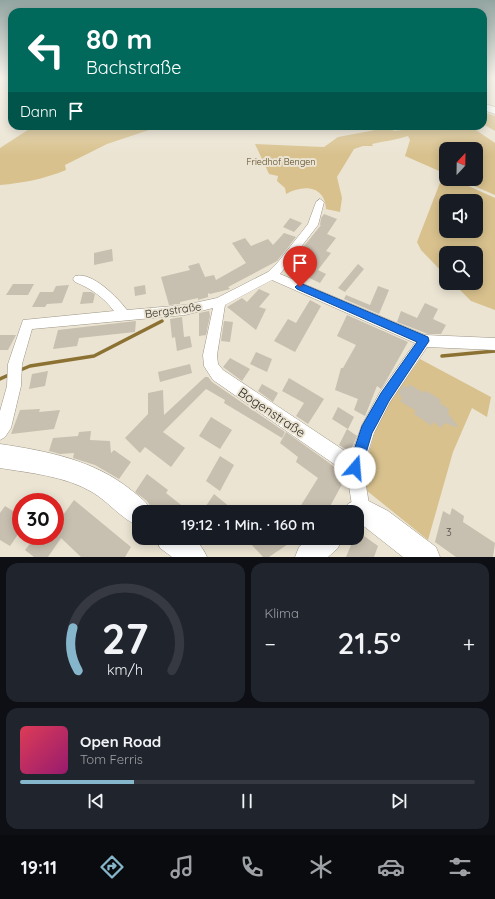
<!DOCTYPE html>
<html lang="de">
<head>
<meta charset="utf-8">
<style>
	body { margin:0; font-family:Quicksand,sans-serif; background:#20242c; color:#f1f3f6; height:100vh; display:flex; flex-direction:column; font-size:15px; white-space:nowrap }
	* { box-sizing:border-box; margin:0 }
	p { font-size:13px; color:#9ea1a6 }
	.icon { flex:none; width:22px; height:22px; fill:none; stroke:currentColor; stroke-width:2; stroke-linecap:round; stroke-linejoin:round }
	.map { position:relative; height:557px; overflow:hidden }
	.details { display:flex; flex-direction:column; gap:6px; padding:6px; background:#0d0f14; flex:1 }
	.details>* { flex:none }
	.guide { position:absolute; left:8px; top:8px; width:479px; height:122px; border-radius:12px; box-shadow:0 2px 10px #0003; background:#00695c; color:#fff; overflow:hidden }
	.needle { width:26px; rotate:22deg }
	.controls { position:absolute; left:439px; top:142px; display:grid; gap:8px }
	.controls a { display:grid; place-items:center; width:44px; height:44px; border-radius:8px; background:#171b24; box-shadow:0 2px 10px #0003; font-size:20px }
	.speed { position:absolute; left:12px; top:493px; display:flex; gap:8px; font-size:20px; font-weight:700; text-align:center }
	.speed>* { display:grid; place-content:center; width:52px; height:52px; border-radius:50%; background:#171b24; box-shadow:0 2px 10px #0003; line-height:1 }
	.speed .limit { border:6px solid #d22; background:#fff; color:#111 }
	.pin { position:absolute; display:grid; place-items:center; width:34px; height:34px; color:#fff; margin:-41px -17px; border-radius:50% 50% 50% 0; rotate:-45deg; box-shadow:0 0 4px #0007 }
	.pin .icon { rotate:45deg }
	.me { position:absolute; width:44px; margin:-22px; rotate:18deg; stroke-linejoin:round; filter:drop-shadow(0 0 3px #0008) }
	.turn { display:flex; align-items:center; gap:14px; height:84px; padding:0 12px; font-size:18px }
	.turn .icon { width:52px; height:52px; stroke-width:2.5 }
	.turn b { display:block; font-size:28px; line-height:34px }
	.then { display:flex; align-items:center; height:38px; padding:0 12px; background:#0003; gap:8px; font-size:15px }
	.big { font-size:30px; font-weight:600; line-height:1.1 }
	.details .tile { flex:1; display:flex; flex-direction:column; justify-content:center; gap:6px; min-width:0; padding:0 14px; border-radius:12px; background:#20242c }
	.details .dial { align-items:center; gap:0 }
	.dial svg { height:104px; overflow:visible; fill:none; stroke:#363941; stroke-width:7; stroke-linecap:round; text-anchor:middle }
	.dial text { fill:#f1f3f6; stroke:none }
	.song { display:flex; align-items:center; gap:12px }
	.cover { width:48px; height:48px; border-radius:6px; background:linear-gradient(135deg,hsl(350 70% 55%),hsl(320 70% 35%)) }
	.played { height:4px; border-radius:2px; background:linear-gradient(90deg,#85b6cc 25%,#363941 25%) }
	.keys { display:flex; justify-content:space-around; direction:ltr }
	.heat { display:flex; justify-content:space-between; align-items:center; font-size:22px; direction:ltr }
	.details .tiles { flex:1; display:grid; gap:6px; grid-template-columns:1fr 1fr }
	.tile:last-child { grid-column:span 2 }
	.trip { position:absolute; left:132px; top:505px; width:232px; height:40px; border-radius:12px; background:#171b24; box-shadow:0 2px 10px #0003; font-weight:600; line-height:40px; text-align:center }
	.menu { display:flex; height:64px; justify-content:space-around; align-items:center; background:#090b0e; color:#9ea1a6 }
	.menu .icon { width:28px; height:28px }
	.menu .current { color:#85b6cc }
	.menu b { font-size:18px; color:#f1f3f6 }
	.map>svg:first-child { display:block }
	.green { fill:#d8c18d; fill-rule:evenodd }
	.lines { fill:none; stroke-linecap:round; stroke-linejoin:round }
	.stream { stroke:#8c7232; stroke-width:3.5 }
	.building { fill:#c7bfaf }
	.street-casing { stroke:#9d9686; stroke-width:1 }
	.secondary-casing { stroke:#9d9686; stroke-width:1 }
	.highway-casing { stroke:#9d9686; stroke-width:1 }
	.street { fill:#fff; fill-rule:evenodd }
	.secondary { fill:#fff; fill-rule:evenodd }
	.highway { fill:#fff; fill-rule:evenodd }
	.route { fill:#1a73e8; stroke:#114b97 }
	.labels { text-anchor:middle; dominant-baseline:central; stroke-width:4; stroke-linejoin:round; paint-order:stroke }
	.far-park-label { font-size:9px; fill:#554521; stroke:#ebe4d3 }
	.street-label { font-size:11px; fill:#302d27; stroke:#ebe4d3 }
	.near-number-label { font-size:11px; fill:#565249 }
	.near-street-label { font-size:13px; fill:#302d27; stroke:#ebe4d3 }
</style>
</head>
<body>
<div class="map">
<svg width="495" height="557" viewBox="0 0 495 557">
	<rect width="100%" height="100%" fill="#ebe4d3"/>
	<path class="green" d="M483,112l12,4v15l-12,-7z
		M34,126h127l-54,18 -42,21 1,5c-22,9 -43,13 -66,15v-37z
		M405,126h65l25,17v52l-37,-16h18v-30h-30v25l-41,-18 5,-16 -2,-4c-12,4 -24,5 -36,8l1,2h-10l-9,3 -17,28 5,21 -2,14 -14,-3c-1,-23 -22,-25 -40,-15l-1,-6 -8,-7 1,-5 -9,-2 -14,-30 69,3 14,-10 48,-9 9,3 7,-1z
		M443,175l3,1v3h7l42,19v112l-24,-9 -18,-18h23v-30h-30v23l-25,-26 -4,-8zM446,201h30v30h-30z
		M420,359l71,38 -4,20 -15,-9 -19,44 -25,88 -62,-50 -1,-24 11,-38 10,-22z"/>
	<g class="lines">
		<path class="stream" d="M442,356l53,-5
			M18,371l12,-5 64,-10 68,-35
			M0,379l11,-5"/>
	</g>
	<path class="building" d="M324,214l13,5 -10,15 9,4 -10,13 5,2 -13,17 8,4 -6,9 -17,-8 -3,4 -13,-6 20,-26 -7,4 21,-26h-1l1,-7z
		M290,218l12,5 -8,9 -11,-5z
		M284,233l12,4 -19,24 -49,26 2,2 -20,5 -2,-1v4l-10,3v-2l-18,4v2l-11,1 -8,-28 29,-7 -2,-4 11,-3 6,14 9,-2 2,5 30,-17 -14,-20 13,-5 6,8 17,-7 5,6z
		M112,249l1,12 -19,4v-12z
		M358,264l6,5 -19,23 -7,-4z
		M13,284h21l-6,11h-22z
		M69,285l-7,18 -15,1 -2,3h-13l8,-15h13l3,-6z
		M145,285l1,9 -11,2 -1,-9z
		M378,286l11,4 -10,24 -35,-15 2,-4 24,10z
		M259,289l11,5 -11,13 7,2 -10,21 -29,-23 15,-9 5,4z
		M83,292h8l4,2 -2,9 -13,1z
		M310,300l11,6 -26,46 -21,-11 14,-22 8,4z
		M425,303l13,6 -5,10 13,6 -5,9h-13l-31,-12 4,-11 16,7z
		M209,311l1,5 -4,19 -7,1v-23z
		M347,315l61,27 -22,39 -5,8 -4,-3 -12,30 -11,-6 4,-11 -23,-9 6,-22h2l13,-23 -19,-9z
		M182,317l2,20 6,-1 2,11 -15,4 -2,-14 -3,1 -2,-19z
		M136,321l-1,11 -56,6 -2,8 -24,3 5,-19z
		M224,321l9,1 -3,20 -9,-1z
		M0,335h16l-8,15h-8z
		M256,352l16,7 -5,13 -17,-8z
		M230,358l20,11 -8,12 -19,-14z
		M190,364l2,9 -32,9 -2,-10z
		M48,371l-3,15 -16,3 3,-15z
		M205,377h3l4,5 73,50 -3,6 -58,-35 1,-3 -19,-11 -43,43 22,16 -14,19 -26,-20 -5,6 -15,-15 23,-24v-21l15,-3 1,25z
		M289,378l35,21 -16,25 -12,-8 8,-13 -22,-12z
		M262,384l16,9 -5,9 -15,-11z
		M409,384l15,9 1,-3 16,10 -1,3 9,6 -1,4 11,15 -15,-5 -2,5 -9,-6 -1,4 -18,-12 2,-3 -16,-10 2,-4 -4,-3 5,-9 4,3z
		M338,407l16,10 -6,12 -16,-10z
		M40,409l-1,3 21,-2 -6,19 -43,5 9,-24z
		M211,417l21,13 -12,19 -21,-13z
		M347,429l10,7 -7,16 -11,-7z
		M91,431l-1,9 20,1 1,12 3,-3 17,12 -12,17 -24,-14 -22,-7 1,-5 -14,1 -11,-3 4,-13 25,-2 1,-4z
		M286,432l42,30 18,15 -19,35h-22l-5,-5 18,-29 -22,-16 2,-5 -18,-14z
		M220,456l14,9 -14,26 -14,-10z
		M147,474l21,16 -2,3 24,19h-35l-2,-2 -6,-9 -12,-9z
		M214,494l22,18h-34z
		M74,500l57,47 -6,10h-44l-20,-19 -13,19h-14l-9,-7 11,-14h19v-10z
		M5,506l16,10v14l-11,16 -10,-6v-27z
		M452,508l12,8 -1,6 32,21 -2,14h-37l-21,-15 8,-31 7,4z
		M357,531l21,15 -4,11h-28l8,-19h3z
		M256,538h41l-28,19h-6l-12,-13z"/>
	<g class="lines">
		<defs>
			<path id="street" d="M320,199l4,3 -6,23 -38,49 145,61 70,3v12l-68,-3 -37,55 -16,31 -11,35 7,42 -3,6 -6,3 -4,-2v-5h-4l-6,-39 -134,-93 -9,-14 -1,-11 10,-47 -28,7 -153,14 -10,35 -1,22 -10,42 -6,9 -5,3v-29l7,-25 1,-22 15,-44 91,-9c-11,-14 -22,-22 -39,-29l-2,-3 2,-3c17,-5 43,22 52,34l58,-5 32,-7 51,-26 10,-10 30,-38 8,-22zM272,280l143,63 -35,49 -18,33 -11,30 -128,-85 -5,-6 -1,-9 8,-50z"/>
			<path id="secondary" d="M0,444c47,7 94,16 131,46 9,7 16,12 21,22h-13v14c-18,-7 -30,-24 -47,-34 -27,-16 -62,-19 -92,-24z
				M361,497l27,14 48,36 4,10h-37l-42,-33 -4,2v-14h-13l4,-8z
				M156,538c24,0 40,-7 51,19h-35l-12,-9z
				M309,538h33l-4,10 -10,9h-33l4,-10z"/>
			<path id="highway" d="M483,103l12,4v7l-12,-4z"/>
		</defs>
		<use href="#street" class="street-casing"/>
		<use href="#secondary" class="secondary-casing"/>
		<use href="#highway" class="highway-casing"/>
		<use href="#street" class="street"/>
		<use href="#secondary" class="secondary"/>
		<use href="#highway" class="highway"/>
	</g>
	<linearGradient id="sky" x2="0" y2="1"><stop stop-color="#93a5a1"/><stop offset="0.5" stop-color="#f6f3eb"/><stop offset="1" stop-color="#f6f3eb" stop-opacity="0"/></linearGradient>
	<rect width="495" height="155" fill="url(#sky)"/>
	<path class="route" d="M300,283l128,54 1,4 -40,60 -12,23 -5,9 -12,40 -5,2 -5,-2 -2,-5 14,-42 19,-33 36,-51 -120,-53 -2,-2z"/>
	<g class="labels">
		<g class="far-park-label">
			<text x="281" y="161">Friedhof Bengen</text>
		</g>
		<g class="street-label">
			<text transform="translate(173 310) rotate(-8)">Bergstraße</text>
		</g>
		<g class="near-number-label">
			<text x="449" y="532">3</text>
		</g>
		<g class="near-street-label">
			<text transform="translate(272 412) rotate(34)">Bogenstraße</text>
		</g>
	</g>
</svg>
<div class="controls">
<a><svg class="needle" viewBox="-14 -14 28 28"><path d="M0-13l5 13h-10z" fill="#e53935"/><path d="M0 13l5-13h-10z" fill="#9ea1a6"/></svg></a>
<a><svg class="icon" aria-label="sound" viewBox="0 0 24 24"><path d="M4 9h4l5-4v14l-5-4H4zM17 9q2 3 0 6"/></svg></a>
<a><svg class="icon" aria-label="search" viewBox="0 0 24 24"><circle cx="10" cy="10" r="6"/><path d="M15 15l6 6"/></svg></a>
</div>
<div class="speed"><div class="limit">30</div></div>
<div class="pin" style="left:300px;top:287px;background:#d93025"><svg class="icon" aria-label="arrive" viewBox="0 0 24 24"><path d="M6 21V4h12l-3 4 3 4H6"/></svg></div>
<svg class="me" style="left:355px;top:468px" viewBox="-20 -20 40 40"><circle r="19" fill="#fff"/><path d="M0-13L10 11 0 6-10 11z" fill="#1a73e8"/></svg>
<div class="trip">19:12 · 1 Min. · 160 m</div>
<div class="guide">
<div class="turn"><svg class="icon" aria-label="left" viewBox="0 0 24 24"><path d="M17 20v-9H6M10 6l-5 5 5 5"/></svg><div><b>80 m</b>Bachstraße</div></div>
<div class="then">Dann<svg class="icon" aria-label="arrive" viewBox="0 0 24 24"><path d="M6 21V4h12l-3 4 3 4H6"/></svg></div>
</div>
</div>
<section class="details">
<div class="tiles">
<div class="tile dial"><svg viewBox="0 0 100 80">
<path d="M14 69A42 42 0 1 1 86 69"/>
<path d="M14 69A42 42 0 0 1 10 36" stroke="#85b6cc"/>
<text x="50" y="56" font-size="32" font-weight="700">27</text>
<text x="50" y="72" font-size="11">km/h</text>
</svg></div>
<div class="tile"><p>Klima</p>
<div class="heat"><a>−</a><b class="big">21.5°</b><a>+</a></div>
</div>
<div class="tile">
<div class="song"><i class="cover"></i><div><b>Open Road</b><p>Tom Ferris</p></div></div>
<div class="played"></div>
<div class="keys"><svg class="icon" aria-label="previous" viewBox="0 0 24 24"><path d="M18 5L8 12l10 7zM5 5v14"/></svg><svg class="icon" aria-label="pause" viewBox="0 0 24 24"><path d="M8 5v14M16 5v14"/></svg><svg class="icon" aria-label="next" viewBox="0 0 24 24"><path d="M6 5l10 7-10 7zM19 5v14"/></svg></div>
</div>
</div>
</section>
<nav class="menu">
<b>19:11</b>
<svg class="icon current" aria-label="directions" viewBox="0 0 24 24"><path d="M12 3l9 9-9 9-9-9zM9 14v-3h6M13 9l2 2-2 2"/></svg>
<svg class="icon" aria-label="music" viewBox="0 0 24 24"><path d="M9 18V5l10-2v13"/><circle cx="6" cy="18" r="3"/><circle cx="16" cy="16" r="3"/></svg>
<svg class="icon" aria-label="phone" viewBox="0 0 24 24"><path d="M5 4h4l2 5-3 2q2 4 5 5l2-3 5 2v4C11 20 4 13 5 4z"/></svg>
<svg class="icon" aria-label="climate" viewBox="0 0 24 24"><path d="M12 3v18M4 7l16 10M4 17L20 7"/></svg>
<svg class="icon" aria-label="car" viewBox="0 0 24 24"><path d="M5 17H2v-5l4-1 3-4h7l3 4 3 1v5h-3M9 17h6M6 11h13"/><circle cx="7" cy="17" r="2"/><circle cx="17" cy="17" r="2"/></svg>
<svg class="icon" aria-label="filters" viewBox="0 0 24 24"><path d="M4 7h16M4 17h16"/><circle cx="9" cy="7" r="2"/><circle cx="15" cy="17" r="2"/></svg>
</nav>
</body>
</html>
